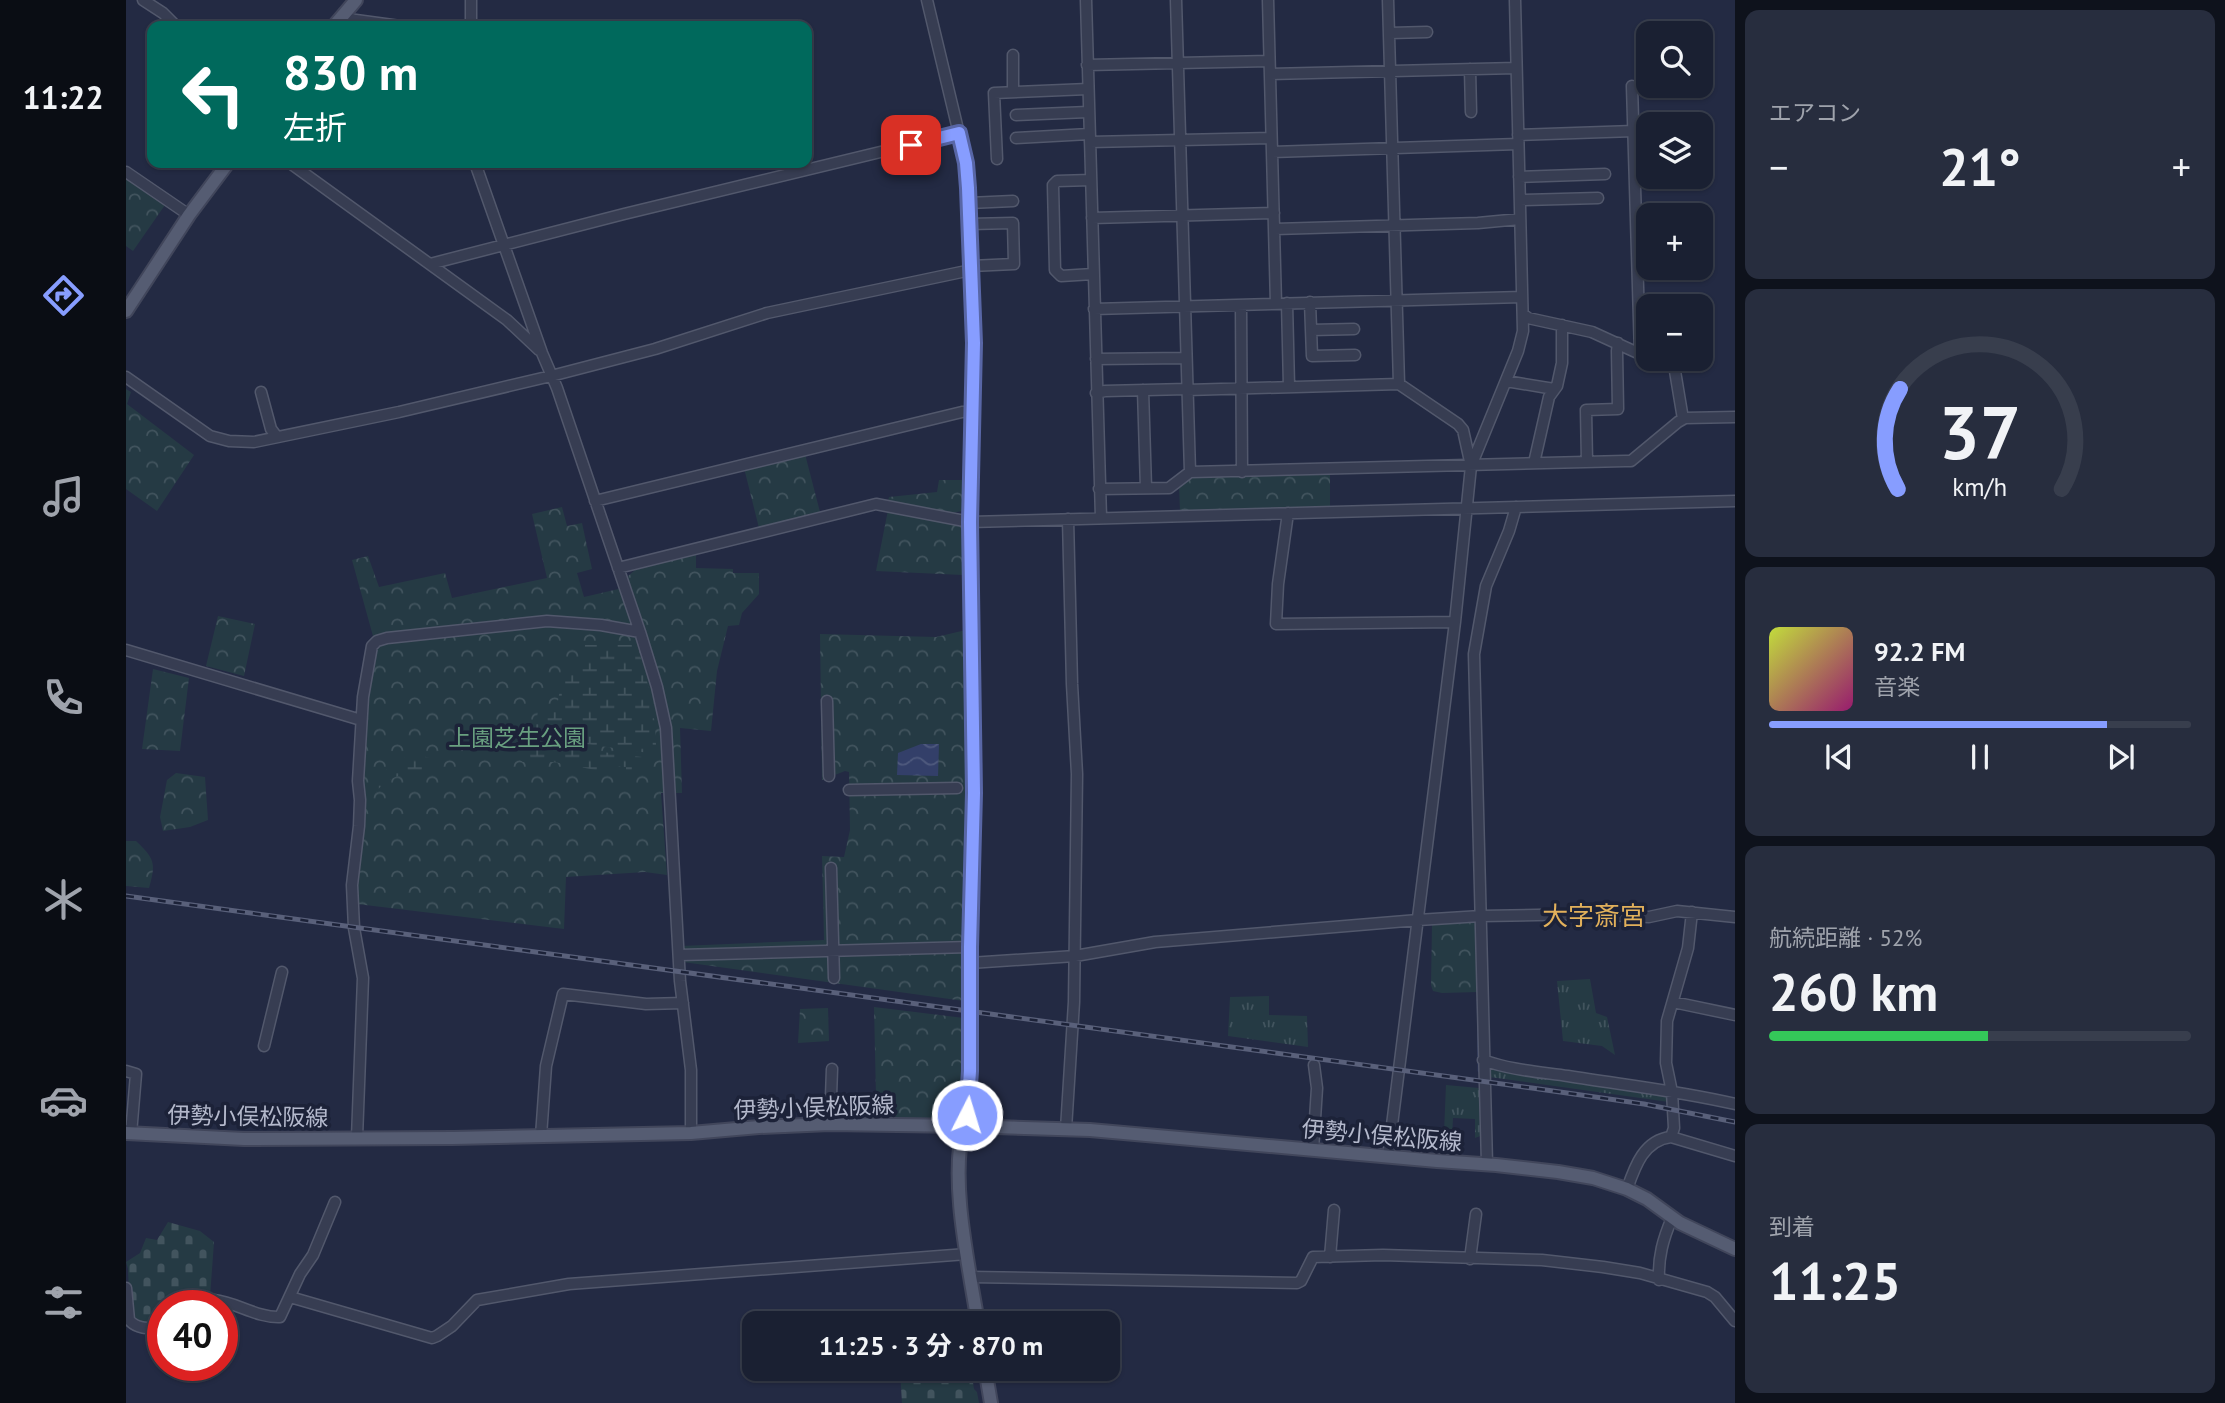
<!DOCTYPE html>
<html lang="ja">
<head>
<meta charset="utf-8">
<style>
	body { margin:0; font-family:"PT Sans","Noto Sans JP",sans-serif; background:#272d3e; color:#f1f3f6; height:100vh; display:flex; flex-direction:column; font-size:26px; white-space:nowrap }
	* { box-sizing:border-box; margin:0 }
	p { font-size:23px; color:#9fa3ac }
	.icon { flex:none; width:38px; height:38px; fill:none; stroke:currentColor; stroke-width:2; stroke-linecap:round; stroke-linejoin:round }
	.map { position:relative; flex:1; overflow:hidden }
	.side { display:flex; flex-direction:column; gap:10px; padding:10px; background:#0e121c; width:490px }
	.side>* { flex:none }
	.hud { position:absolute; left:21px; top:21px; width:665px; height:147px; border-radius:14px; box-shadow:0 2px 5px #0004,0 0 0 2px #383e4d; background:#00695c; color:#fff; overflow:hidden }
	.controls { position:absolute; left:1510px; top:21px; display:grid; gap:14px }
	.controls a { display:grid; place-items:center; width:77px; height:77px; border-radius:14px; background:#1a2032; box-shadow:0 2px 5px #0004,0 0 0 2px #383e4d; font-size:35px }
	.speed { position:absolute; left:21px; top:1290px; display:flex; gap:14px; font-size:35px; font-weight:700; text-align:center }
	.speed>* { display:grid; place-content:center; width:91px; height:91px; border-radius:50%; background:#1a2032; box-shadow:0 2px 5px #0004,0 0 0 2px #383e4d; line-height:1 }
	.speed .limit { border:10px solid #d22; background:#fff; color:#111 }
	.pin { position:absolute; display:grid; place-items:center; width:60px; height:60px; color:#fff; margin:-30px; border-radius:14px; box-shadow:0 4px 10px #0006 }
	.me { position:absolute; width:77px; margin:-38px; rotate:5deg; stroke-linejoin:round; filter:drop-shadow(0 0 5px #0008) }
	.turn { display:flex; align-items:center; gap:24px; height:147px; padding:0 21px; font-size:32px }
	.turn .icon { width:91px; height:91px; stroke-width:2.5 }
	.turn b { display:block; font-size:49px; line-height:60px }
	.big { font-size:52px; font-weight:700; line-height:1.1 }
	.side .card { flex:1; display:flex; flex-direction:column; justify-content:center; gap:10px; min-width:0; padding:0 24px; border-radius:14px; background:#272d3e }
	.side .dial { align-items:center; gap:0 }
	.dial svg { height:182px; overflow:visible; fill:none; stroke:#383e4d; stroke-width:7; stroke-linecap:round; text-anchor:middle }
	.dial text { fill:#f1f3f6; stroke:none }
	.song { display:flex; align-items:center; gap:21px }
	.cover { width:84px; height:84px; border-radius:10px; background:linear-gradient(135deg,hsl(70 70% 55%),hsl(320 70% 35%)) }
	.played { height:7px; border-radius:4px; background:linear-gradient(90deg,#879dff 80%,#383e4d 80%) }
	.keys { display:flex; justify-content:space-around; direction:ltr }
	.heat { display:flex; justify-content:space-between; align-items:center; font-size:38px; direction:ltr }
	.charge { height:10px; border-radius:5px; background:linear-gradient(90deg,#34c759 52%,#383e4d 0) }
	.trip { position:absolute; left:616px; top:1311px; width:378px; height:70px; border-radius:14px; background:#1a2032; box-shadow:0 2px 5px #0004,0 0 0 2px #383e4d; font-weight:700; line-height:70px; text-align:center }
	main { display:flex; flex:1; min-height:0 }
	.menu { display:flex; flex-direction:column; width:126px; justify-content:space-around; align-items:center; background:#0a0d14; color:#9fa3ac }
	.menu .icon { width:49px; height:49px }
	.menu .active { color:#879dff }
	.menu b { font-size:32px; color:#f1f3f6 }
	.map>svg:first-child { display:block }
	.grass { fill:url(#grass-tufts) }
	.forest { fill:url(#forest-crowns) }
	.wetland { fill:url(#wetland-marsh) }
	.cemetery { fill:url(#cemetery-stones) }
	.water { fill:url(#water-waves) }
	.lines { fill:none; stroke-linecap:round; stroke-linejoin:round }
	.stream { stroke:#333f69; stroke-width:2.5 }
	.minor-casing { stroke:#52586c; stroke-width:13 }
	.major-casing { stroke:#41465b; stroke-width:16 }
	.minor { stroke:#373d52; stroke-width:10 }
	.major { stroke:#555c72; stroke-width:12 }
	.rail-casing { stroke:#59607a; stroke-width:5 }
	.rail { stroke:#1c2238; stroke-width:2.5; stroke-dasharray:8; stroke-linecap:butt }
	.route-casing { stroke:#5866a6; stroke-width:18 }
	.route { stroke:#879dff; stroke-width:12 }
	.labels { text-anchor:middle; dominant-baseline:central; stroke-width:7; stroke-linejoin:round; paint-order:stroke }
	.park-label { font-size:23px; fill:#69a080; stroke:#1c2238 }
	.street-label { font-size:23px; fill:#b4b9cc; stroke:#1c2238 }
	.quarter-label { font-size:26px; fill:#e1b05b; stroke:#1c2238 }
</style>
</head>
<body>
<main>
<nav class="menu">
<b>11:22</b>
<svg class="icon active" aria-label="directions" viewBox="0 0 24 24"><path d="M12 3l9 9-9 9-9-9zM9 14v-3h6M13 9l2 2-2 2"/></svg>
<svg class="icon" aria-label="music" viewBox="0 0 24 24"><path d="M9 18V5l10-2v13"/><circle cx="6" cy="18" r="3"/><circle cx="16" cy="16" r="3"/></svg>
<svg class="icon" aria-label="phone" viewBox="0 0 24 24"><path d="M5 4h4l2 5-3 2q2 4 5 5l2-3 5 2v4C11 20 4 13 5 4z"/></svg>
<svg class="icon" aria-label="climate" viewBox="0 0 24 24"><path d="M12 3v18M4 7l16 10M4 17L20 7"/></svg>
<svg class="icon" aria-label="car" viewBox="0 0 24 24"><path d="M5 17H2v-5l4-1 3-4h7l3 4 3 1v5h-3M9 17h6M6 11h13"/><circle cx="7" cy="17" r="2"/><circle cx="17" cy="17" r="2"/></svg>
<svg class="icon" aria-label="filters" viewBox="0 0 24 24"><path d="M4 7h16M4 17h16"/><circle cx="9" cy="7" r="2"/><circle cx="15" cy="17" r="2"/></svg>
</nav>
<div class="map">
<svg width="1609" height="1403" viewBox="0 0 1609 1403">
	<defs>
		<pattern id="grass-tufts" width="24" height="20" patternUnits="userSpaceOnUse" patternTransform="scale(1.75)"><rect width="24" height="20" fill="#253a44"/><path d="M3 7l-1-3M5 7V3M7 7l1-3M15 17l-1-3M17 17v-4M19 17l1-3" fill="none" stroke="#42545e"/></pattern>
		<pattern id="forest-crowns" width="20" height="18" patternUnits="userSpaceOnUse" patternTransform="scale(1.75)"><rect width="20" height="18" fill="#253a44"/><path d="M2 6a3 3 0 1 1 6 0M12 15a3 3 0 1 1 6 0" fill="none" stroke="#42545e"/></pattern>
		<pattern id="wetland-marsh" width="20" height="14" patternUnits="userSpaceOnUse" patternTransform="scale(1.75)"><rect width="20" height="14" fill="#253a44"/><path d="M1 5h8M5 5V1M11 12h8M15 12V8" fill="none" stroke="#42545e"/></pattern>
		<pattern id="cemetery-stones" width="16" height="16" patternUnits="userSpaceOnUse" patternTransform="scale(1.75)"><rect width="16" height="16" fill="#253a44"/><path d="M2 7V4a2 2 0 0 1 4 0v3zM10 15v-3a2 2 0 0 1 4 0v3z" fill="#42545e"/></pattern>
		<pattern id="water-waves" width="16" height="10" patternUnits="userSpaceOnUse" patternTransform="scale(1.75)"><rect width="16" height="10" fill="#333f69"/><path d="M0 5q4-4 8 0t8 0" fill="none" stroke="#4e597d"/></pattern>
	</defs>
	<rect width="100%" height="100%" fill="#232a43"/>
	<path class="grass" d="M1464,979l6,34 11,4 8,38 -13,-9 -39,-5 -6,-60z
		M1143,996v19l38,1 1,31 -80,-11 2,-39z
		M1363,1068l175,27 4,1 1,6 -172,-24 -9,-1z
		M1320,1085l33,3 4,47 -8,3v-19l-22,-1 -2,37 -8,2z"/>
	<path class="forest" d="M0,177l39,28 -32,46 -7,-5z
		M0,389l5,3 -4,12 67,51 -37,56 -31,-22z
		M679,454l15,58 -61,16 -15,-60z
		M1204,473v35l-150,3 -1,-25 11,-9z
		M813,480h23v31l-10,2 -64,-12 1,-4 48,-5z
		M436,507l5,19 15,-3 10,46 -15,4 7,24 43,-10v-10l8,-7 61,-16v14l37,1v4h26v21l-17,19 -3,12 -11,1 -11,45 -6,60 -31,-3 2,65h-21l6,82 -22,-3 -79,5 -2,52 -207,-25 -1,-14 10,-192 10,-51 -24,-87 16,-4 11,31 66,-14 7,25 95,-20 -15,-64z
		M762,510l74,16 1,49 -87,-4z
		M92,616l37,8 -11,52 -38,-10z
		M840,630l4,150 -6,221 -281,-39 -2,-16 143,-6 -2,-84 22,1 6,-27 -1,-58 -4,-1 -23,9 -2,-146 116,3z
		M27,669l36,9 -9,73 -38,-2z
		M50,773l29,4 3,43 -18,7 -27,4 -3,-14 7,-37z
		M0,841h10c19,18 20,22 13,47l-23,-2z
		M1351,919l1,73 -36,1 -9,-2 -2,-6 1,-60z
		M748,1007l90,11 -2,93 -7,7h-64v-21l-15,-1z
		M702,1008l1,33 -31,2 2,-34z"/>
	<path class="wetland" d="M459,645h52c11,37 20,71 19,109l-112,-16 -9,-7 3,-20 18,1 8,-45 20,1z
		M361,732l46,4 13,9 96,12 -4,2v12l-12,1v-5l-14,-1 -1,7 -57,-11h-31l-14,-9z
		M285,753l19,5 -4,12c-19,2 -38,6 -50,22l-4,-18 14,-4z"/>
	<path class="cemetery" d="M42,1222l32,9 14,11 -4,55 -5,8 -42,1v19l-20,1 -13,-9 -2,-48 -2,-7 14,-9 6,-15 11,2z
		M804,1369h41l3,20 3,3 2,11h-77l-2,-32z"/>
	<path class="water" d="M795,744h18l-1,32 -41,-1 1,-22z"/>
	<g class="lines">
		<path class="stream" d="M1352,999l1,72"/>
		<defs>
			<path id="minor" d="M17,0l20,13 13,13
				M345,0v26
				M801,0l39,163 8,180 -4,179 4,271 -4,154v124l-3,40 -3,15
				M960,0l15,518
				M1050,0l14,472
				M1142,0l8,304
				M1262,0l11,384
				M215,18l59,8
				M1264,33l37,-1
				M961,65l182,-4
				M1344,69l1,43
				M1144,74l246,-6
				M1506,86l8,268
				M887,92v-37
				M890,115l72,-3
				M1392,135l116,-4
				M890,138l73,-4
				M964,142l181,-4
				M1146,152l246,-8
				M871,159l-3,-66 94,-4
				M164,163l217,157 32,30
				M349,163l67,190 15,35 83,244 17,55 9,41 14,253 11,89v63
				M0,172l63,43
				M1393,177l86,-3
				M965,180l-34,1 -4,4 2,85 6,6 32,-2
				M1394,200l78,-2
				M843,203l44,-2
				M966,218l182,-5
				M844,224l43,-1 1,41 -43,2
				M1149,229l203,-6 42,-4
				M304,264l194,-50 335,-81
				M1184,302l2,54 43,-1
				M1161,303l2,83
				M1115,305l1,167
				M968,309l428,-12
				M1397,314l5,4 64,14 48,22h8
				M1185,330l43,-1
				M970,359l89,-1
				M1547,359l10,60
				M0,377l84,59 19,5 25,1 145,-30 152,-36 104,-27 112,-36 204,-43
				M1380,381l48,8
				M1017,390l3,98
				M1061,390l212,-6 59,40 5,6 8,36
				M135,392l10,37 6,8
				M970,393l9,-2 82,-2
				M1461,462l-1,-52 32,-1 -1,-58 1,-8
				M1408,463l15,-66 8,-11 5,-23v-38
				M973,489l70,-1 21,-16 435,-11h6l47,-39 7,-4 50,-1
				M469,501l367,-89 11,-1
				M1162,513l-10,71 -2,40 179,-2
				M492,568l258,-64 94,18 765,-21
				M0,650l235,70
				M701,701l2,75
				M723,790l108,-2
				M705,868l3,110
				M554,955l290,-8
				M844,963l105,-7 80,-14 263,-22 63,-4 105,-2 63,3 28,-6 58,6
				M1547,1002l62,13
				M138,1046l18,-74
				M1357,1060c27,10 57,12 85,16 56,9 112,15 167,28
				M0,1071l10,3 -5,60
				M704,1124l2,-55
				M940,1129l8,-127 3,-228 -5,-90 -4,-165
				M415,1136l5,-70 17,-72 83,10 37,-1
				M1545,1137l64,19
				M231,1138l6,-160 -9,-50 -2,-43 7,-59 1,-26 -2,-19 5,-84 9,-51 5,-5 10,-3 160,-17 54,4 39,7
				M1187,1150l4,-62 -3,-23
				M1262,1157l67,-535 16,-156 47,-115 5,-20 -8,-331
				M1361,1164l-13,-510 12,-68 23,-55 7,-24
				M1501,1189c8,-23 17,-49 44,-52l3,-9 -2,-36 -6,-29 1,-42 21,-73 4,-36
				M1204,1257l4,-47
				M1344,1259l6,-45
				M845,1277l326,6 4,-2 12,-24 70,-2 159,5 61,7 37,6 67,19 8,5 20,24
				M1533,1280c-1,-23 4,-41 13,-62
				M0,1288l3,32c9,10 21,8 34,8
				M164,1297l142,41 5,-2 15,-10 25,-26 92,-16 398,-30
				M84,1306l4,-6c22,2 43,18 66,17l20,-43 13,-19 22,-53"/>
			<path id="major" d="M208,26l22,-26
				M0,311l63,-96 39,-52
				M838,1126c-15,53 5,141 14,197
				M0,1133l118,6 209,-1 238,-5 68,-6 71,-3 134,2 126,4 347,31 59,4 62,7 35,6 34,11 20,10 33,24 55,26
				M859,1368l6,35"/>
		</defs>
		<use href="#minor" class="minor-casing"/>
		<use href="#major" class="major-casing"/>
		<use href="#minor" class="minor"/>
		<use href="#major" class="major"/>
		<defs>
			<path id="rail" d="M0,896l1406,192 112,16 91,18"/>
		</defs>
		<use href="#rail" class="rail-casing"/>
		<use href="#rail" class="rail"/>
	</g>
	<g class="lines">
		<defs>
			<path id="route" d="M785,145l48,-12 7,30 2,25 6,155 -4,179 4,271 -4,154v124l-3,44"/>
		</defs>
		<use href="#route" class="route-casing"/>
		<use href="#route" class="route"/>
	</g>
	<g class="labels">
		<g class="park-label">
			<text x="391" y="737">上園芝生公園</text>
		</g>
		<g class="street-label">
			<text transform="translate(688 1107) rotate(-2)">伊勢小俣松阪線</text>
			<text transform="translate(122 1116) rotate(1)">伊勢小俣松阪線</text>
			<text transform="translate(1256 1135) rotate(5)">伊勢小俣松阪線</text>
		</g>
		<g class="quarter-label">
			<text x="1468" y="915">大字斎宮</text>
		</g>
	</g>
</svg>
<div class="controls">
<a><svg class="icon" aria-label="search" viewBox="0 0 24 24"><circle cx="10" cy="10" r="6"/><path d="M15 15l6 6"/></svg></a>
<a><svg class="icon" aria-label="layers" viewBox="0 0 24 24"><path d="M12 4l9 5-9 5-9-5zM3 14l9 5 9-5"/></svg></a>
<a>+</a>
<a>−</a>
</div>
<div class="speed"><div class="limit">40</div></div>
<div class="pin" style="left:785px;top:145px;background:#d93025"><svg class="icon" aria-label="arrive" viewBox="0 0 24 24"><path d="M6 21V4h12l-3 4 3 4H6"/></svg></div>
<svg class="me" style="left:841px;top:1115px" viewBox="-20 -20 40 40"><circle r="17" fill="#879dff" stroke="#fff" stroke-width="3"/><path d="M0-11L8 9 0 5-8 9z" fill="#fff"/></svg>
<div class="trip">11:25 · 3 分 · 870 m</div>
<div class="hud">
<div class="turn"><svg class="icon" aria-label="left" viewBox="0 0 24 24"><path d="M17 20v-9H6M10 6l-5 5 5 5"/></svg><div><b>830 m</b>左折</div></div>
</div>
</div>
<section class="side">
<div class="card"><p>エアコン</p>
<div class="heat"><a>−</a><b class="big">21°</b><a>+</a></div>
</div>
<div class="card dial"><svg viewBox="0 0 100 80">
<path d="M14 69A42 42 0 1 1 86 69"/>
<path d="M14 69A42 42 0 0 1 15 25" stroke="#879dff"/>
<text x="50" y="56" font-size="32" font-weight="700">37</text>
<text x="50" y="72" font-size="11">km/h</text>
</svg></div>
<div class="card">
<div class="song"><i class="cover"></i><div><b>92.2 FM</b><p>音楽</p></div></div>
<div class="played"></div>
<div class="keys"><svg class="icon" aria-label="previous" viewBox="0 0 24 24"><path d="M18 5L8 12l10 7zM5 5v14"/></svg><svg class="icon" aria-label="pause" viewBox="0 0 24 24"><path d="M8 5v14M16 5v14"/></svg><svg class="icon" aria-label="next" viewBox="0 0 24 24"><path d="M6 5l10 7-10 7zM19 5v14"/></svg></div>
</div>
<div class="card"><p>航続距離 · 52%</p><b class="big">260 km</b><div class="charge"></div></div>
<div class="card"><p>到着</p><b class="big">11:25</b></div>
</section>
</main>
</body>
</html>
